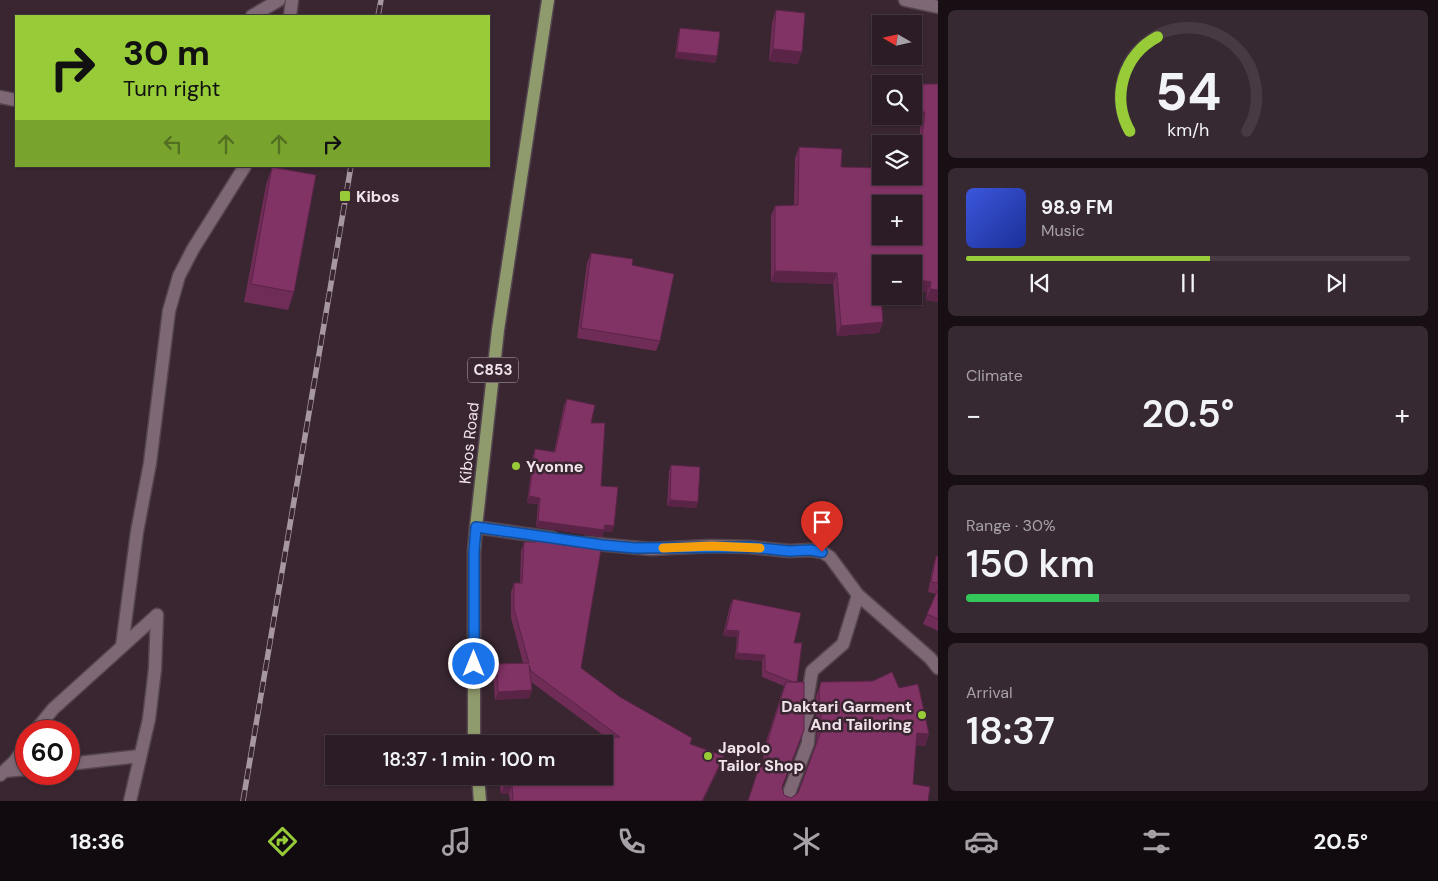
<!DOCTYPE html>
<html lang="en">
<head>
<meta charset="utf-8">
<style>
	body { margin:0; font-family:"DM Sans",sans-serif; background:#372932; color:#f1f3f6; height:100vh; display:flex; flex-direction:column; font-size:19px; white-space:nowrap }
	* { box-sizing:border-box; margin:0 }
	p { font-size:16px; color:#a6a1a7 }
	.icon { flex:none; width:28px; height:28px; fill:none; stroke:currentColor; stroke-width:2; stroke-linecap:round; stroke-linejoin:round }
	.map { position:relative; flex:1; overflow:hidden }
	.side { display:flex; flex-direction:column; gap:10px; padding:10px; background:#180f14; width:500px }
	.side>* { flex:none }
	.guide { position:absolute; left:15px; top:15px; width:475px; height:152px; border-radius:0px; box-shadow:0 1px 4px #0004,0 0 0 1px #473a42; background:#97cc38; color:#111; overflow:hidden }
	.needle { width:32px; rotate:279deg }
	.controls { position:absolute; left:872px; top:15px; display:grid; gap:10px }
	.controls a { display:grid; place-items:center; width:50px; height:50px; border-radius:0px; background:#2b1c25; box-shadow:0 1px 4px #0004,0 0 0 1px #473a42; font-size:25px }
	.speed { position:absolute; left:15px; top:720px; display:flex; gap:10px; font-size:25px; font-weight:700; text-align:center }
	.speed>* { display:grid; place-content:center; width:65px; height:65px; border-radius:50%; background:#2b1c25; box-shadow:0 1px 4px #0004,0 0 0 1px #473a42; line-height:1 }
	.speed .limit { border:8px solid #d22; background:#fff; color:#111 }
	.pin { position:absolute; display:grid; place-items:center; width:42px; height:42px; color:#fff; margin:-51px -21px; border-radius:50% 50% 50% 0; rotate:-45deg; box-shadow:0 0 5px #0007 }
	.pin .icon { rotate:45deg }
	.me { position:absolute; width:55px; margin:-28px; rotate:0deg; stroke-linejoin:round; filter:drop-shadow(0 0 4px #0008) }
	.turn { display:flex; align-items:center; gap:18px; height:105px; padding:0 25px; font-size:22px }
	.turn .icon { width:65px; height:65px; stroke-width:2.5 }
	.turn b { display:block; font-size:35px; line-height:42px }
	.lanes { display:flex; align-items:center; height:48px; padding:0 25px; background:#0003; justify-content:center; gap:25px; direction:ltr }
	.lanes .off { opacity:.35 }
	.big { font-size:38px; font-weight:600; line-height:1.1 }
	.side .widget { flex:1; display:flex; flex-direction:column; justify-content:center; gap:8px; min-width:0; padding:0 18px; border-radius:8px; background:#372932 }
	.side .dial { align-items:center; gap:0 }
	.dial svg { height:130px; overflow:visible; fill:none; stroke:#473a42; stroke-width:7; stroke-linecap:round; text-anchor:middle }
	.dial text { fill:#f1f3f6; stroke:none }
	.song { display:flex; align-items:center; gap:15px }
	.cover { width:60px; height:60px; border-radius:8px; background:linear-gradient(135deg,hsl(230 70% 55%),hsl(230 70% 35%)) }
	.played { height:5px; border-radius:2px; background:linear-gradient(90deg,#97cc38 55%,#473a42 55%) }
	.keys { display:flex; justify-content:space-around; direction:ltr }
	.heat { display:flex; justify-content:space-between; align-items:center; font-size:28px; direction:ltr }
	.charge { height:8px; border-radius:4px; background:linear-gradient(90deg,#34c759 30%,#473a42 0) }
	.trip { position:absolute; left:325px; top:735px; width:288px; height:50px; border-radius:0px; background:#2b1c25; box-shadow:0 1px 4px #0004,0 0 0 1px #473a42; font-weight:600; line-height:50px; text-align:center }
	.dock { display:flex; height:80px; justify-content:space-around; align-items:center; background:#110b0f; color:#a6a1a7 }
	.dock .icon { width:35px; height:35px }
	.dock .selected { color:#97cc38 }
	.dock b { font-size:22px; color:#f1f3f6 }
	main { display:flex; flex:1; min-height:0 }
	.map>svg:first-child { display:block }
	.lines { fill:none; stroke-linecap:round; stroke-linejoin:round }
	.minor-casing { stroke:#55454f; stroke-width:15 }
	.tertiary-casing { stroke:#55454f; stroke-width:15 }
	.primary-casing { stroke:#55454f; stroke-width:15 }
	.minor { stroke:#7f6875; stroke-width:12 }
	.tertiary { stroke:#7f6875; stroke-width:12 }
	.primary { stroke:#8f9a6d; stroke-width:12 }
	.rail-casing { stroke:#a797a0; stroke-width:5.5 }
	.rail { stroke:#392631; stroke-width:4; stroke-dasharray:11; stroke-linecap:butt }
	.wall { fill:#6f2c57 }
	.shaded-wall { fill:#5a2447 }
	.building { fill:#813365; stroke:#5a2447; fill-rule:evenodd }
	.route-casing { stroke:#114b97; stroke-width:12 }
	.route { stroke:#1a73e8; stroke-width:9 }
	.slow { stroke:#f59e0b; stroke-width:9 }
	.poi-dot { fill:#97cc38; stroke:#392631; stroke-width:2 }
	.labels { text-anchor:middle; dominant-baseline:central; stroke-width:5; stroke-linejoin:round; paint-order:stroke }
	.shield { fill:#392631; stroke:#b9aab2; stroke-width:1 }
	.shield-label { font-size:15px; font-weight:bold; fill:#f0e3ea }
	.poi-label { font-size:16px; font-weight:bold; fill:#f0e3ea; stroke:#392631; text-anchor:start }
	.street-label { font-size:16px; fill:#f0e3ea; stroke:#392631 }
</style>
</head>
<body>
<main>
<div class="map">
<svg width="938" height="801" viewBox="0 0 938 801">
	<rect width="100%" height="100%" fill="#392631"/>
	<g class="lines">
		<defs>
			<path id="minor" d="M905,0l33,7
				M252,16l27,-16
				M290,16l2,-16
				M0,97l16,3
				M476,527l77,11
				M585,543l66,6 61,-3 38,1 39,4 22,-1 11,2 8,5 28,38 72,63 8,10
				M122,646l15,-114 13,-69 19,-152 10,-35 14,-27 52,-83
				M35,731l18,-22 104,-94
				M69,764l71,-8
				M5,771l21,-2
				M0,775l15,-14 11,-16
				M786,801l22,-58 1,-16 -2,-9v-17l5,-30 31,-27 15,-49"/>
			<path id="tertiary" d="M130,801l19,-82 6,-50 2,-54"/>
			<path id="primary" d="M474,744v-192l2,-25 22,-197 50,-330
				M478,776l2,25"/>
		</defs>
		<use href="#minor" class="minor-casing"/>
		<use href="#tertiary" class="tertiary-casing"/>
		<use href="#primary" class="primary-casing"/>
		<use href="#minor" class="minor"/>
		<use href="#tertiary" class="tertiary"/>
		<use href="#primary" class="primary"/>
		<defs>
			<path id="rail" d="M378,16l3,-16
				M243,801l108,-635"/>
		</defs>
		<use href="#rail" class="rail-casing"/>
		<use href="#rail" class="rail"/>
	</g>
	<path class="wall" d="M776,10l22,54 -29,-3 3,-38z
		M680,28l37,28 -2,7 -40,-5 3,-24z
		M918,84h20v218l-12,-2 1,-8 -13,-1v-27h-33v22h-1l3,36 -4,11 -42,3 -4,-52 -62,-2v-66l4,-10 19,-1 1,-47 4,-11 42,20 74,3 6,-47h-7v-29z
		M272,167l22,125 -6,18 -44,-8 22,-117z
		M591,253l41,12 28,76 -4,10 -79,-13 10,-75z
		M567,399l24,24 10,63 13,40 -2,6 -8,-1 -2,6 -66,-10 2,-23 -11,-1 6,-48 2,-6 19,3 10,-47z
		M671,465l27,37 -2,6 -29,-2 2,-35z
		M537,535l44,133 39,29 70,47 31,20 -18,37h-193l-1,-7h-8l-2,-18h105v-32h-19l1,-4 21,-2 -76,-56 1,8 -3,8 -34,2 -2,-27 4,-9 26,-1 -12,-45v-26l3,-9h6l1,-32 3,-9h11z
		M936,556h2v75l-15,-7 13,-30 -8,-2 5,-26z
		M733,599l61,44 -12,145 2,7 7,3 7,-5 18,-48 1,-18 -2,-25 2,-9 4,-11 78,6 30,46 -4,12 -9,-1 -3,39 15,17h-180l12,-37 4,1 -1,-14 21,-65 -22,-9v-16l-27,-2 2,-22 -14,-1 7,-31z"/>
	<path class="shaded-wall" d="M773,49l29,3 -4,12 -29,-3z
		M677,52l40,4 -2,7 -40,-5z
		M918,112h7l-4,11h-7z
		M775,271l62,2 -4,11 -62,-2z
		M879,274l2,1v11l-6,-1z
		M914,279l17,3 -4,10 -13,-1z
		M930,289l8,1v12l-12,-2z
		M883,322l-4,11 -42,3 4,-10z
		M529,496l11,2 -2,6 -11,-1z
		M670,500l28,2 -2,6 -29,-2z
		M538,521l67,4 9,1 -2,6 -8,-1 -2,6 -66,-10z
		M726,630l13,1 -2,6 -14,-1z
		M737,653l28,2 -3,6 -27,-2z
		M532,690l-3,8 -34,2 3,-8z
		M917,733l12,1 -4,12 -12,-2z
		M724,756l-3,8 -18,37h-1z
		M512,785l-3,9h-8l3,-8z"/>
	<path class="building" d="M776,10l29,3 -3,39 -29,-3z
		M680,28l40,4 -3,24 -40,-4z
		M918,84h20v206l-8,-1 1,-7 -17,-3v-15h-33v11l-2,-1 4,48 -42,4 -4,-53 -62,-2v-65l23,-1 1,-58 43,2 -1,18 40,1v8h33v-6h4l7,-58h-7zM881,204h33v32h-33z
		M272,167l44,8 -22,117 -43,-8z
		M591,253l42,6 -1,6 42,9 -14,67 -79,-13z
		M567,399l28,6 -4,18h14l-4,63 17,1 -4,39 -9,-1 -1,5 -66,-9 2,-23 -11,-2 6,-47 20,3z
		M671,465l29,2 -2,35 -28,-2z
		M537,535l65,9 -21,124 39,29 72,41 -2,6 34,12 -22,45h-189l-1,-16 -8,1 -1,-10h101v-32h-19l1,-4 34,-3 -89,-66 -2,-6 3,25 -34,2 -1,-28 32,-1 -15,-54v-26h8l2,-41h12z
		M936,556h2v27l-7,-1z
		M938,589v30l-11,-5z
		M733,599l68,14 -7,30h8l-5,39h-4l-28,-11v-16l-28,-2 2,-22 -13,-1z
		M892,672l7,16 19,-4 11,50 -12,-1 -4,51 17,3 -2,14h-180l12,-37 8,3v-27l18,-58h18v48l-22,57 2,8 7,3 7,-5 22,-59 1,-18 -2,-26 2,-8 52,-1z"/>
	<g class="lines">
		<defs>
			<path id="route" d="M474,664v-112l2,-25 126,18 33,3 115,-1 39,4 22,-1 11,2"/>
		</defs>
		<use href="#route" class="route-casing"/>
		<use href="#route" class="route"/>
		<path class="slow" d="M663,548l49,-2 48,2"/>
	</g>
	<g class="poi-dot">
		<rect x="339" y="190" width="12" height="12" rx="2.5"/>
		<circle cx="516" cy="466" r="5"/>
		<circle cx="922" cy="715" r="5"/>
		<circle cx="708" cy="756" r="5"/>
	</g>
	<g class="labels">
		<rect class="shield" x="468" y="357.5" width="50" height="25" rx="4"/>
		<g class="shield-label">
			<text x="493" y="370">C853</text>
		</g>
		<g class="poi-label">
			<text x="356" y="196">Kibos</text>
			<text x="526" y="466">Yvonne</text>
			<text x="912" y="706" text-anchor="end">Daktari Garment<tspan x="912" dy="18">And Tailoring</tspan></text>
			<text x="718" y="747">Japolo<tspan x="718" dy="18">Tailor Shop</tspan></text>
		</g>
		<g class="street-label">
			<text transform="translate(469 443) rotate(-84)">Kibos Road</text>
		</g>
	</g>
</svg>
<div class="controls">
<a><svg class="needle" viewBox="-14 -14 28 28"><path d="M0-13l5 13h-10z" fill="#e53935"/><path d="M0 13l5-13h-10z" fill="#a6a1a7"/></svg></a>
<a><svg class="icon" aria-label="search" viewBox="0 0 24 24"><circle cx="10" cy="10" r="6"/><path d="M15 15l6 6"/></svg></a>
<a><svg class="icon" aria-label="layers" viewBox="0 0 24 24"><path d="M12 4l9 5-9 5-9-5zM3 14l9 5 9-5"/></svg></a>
<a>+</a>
<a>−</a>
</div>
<div class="speed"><div class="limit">60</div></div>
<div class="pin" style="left:822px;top:552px;background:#d93025"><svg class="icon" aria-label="arrive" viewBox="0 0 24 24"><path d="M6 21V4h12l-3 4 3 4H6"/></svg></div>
<svg class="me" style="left:474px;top:664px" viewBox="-20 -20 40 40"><circle r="17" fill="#1a73e8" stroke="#fff" stroke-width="3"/><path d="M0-11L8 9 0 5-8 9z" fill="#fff"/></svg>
<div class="trip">18:37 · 1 min · 100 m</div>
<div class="guide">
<div class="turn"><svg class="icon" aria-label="right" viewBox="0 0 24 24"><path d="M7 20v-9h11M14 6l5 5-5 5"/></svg><div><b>30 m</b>Turn right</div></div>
<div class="lanes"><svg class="icon off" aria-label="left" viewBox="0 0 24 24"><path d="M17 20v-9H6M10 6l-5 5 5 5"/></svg><svg class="icon off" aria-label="ahead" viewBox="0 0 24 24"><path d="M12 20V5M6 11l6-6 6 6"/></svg><svg class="icon off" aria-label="ahead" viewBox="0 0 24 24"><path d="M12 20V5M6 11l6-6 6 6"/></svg><svg class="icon" aria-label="right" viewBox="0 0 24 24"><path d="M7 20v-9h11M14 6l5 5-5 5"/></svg></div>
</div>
</div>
<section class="side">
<div class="widget dial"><svg viewBox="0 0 100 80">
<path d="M14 69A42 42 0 1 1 86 69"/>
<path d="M14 69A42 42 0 0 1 31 11" stroke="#97cc38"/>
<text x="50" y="56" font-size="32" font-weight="700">54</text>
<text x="50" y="72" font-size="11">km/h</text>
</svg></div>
<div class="widget">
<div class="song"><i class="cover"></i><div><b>98.9 FM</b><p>Music</p></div></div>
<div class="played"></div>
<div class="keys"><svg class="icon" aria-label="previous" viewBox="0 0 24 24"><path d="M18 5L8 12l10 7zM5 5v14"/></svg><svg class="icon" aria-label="pause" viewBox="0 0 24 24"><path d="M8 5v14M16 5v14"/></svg><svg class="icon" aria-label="next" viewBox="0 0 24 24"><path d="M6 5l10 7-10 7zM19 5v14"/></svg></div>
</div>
<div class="widget"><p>Climate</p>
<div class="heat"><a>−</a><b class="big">20.5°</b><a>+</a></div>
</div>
<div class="widget"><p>Range · 30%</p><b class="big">150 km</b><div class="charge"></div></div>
<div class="widget"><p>Arrival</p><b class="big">18:37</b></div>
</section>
</main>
<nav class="dock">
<b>18:36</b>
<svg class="icon selected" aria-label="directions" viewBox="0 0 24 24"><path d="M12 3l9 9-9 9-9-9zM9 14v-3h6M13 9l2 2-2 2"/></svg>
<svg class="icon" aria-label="music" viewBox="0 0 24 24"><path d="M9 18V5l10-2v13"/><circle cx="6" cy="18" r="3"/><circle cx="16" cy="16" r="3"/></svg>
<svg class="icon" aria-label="phone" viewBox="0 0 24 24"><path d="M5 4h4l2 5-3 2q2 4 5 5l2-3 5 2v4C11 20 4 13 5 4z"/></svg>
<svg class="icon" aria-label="climate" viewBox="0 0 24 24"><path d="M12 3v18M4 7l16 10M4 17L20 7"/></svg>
<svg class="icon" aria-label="car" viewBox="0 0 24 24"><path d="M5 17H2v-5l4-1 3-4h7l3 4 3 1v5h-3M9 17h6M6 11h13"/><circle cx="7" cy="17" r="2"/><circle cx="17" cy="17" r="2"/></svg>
<svg class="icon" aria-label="filters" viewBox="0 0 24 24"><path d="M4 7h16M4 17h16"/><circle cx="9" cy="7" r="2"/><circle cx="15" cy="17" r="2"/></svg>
<b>20.5°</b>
</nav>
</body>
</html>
